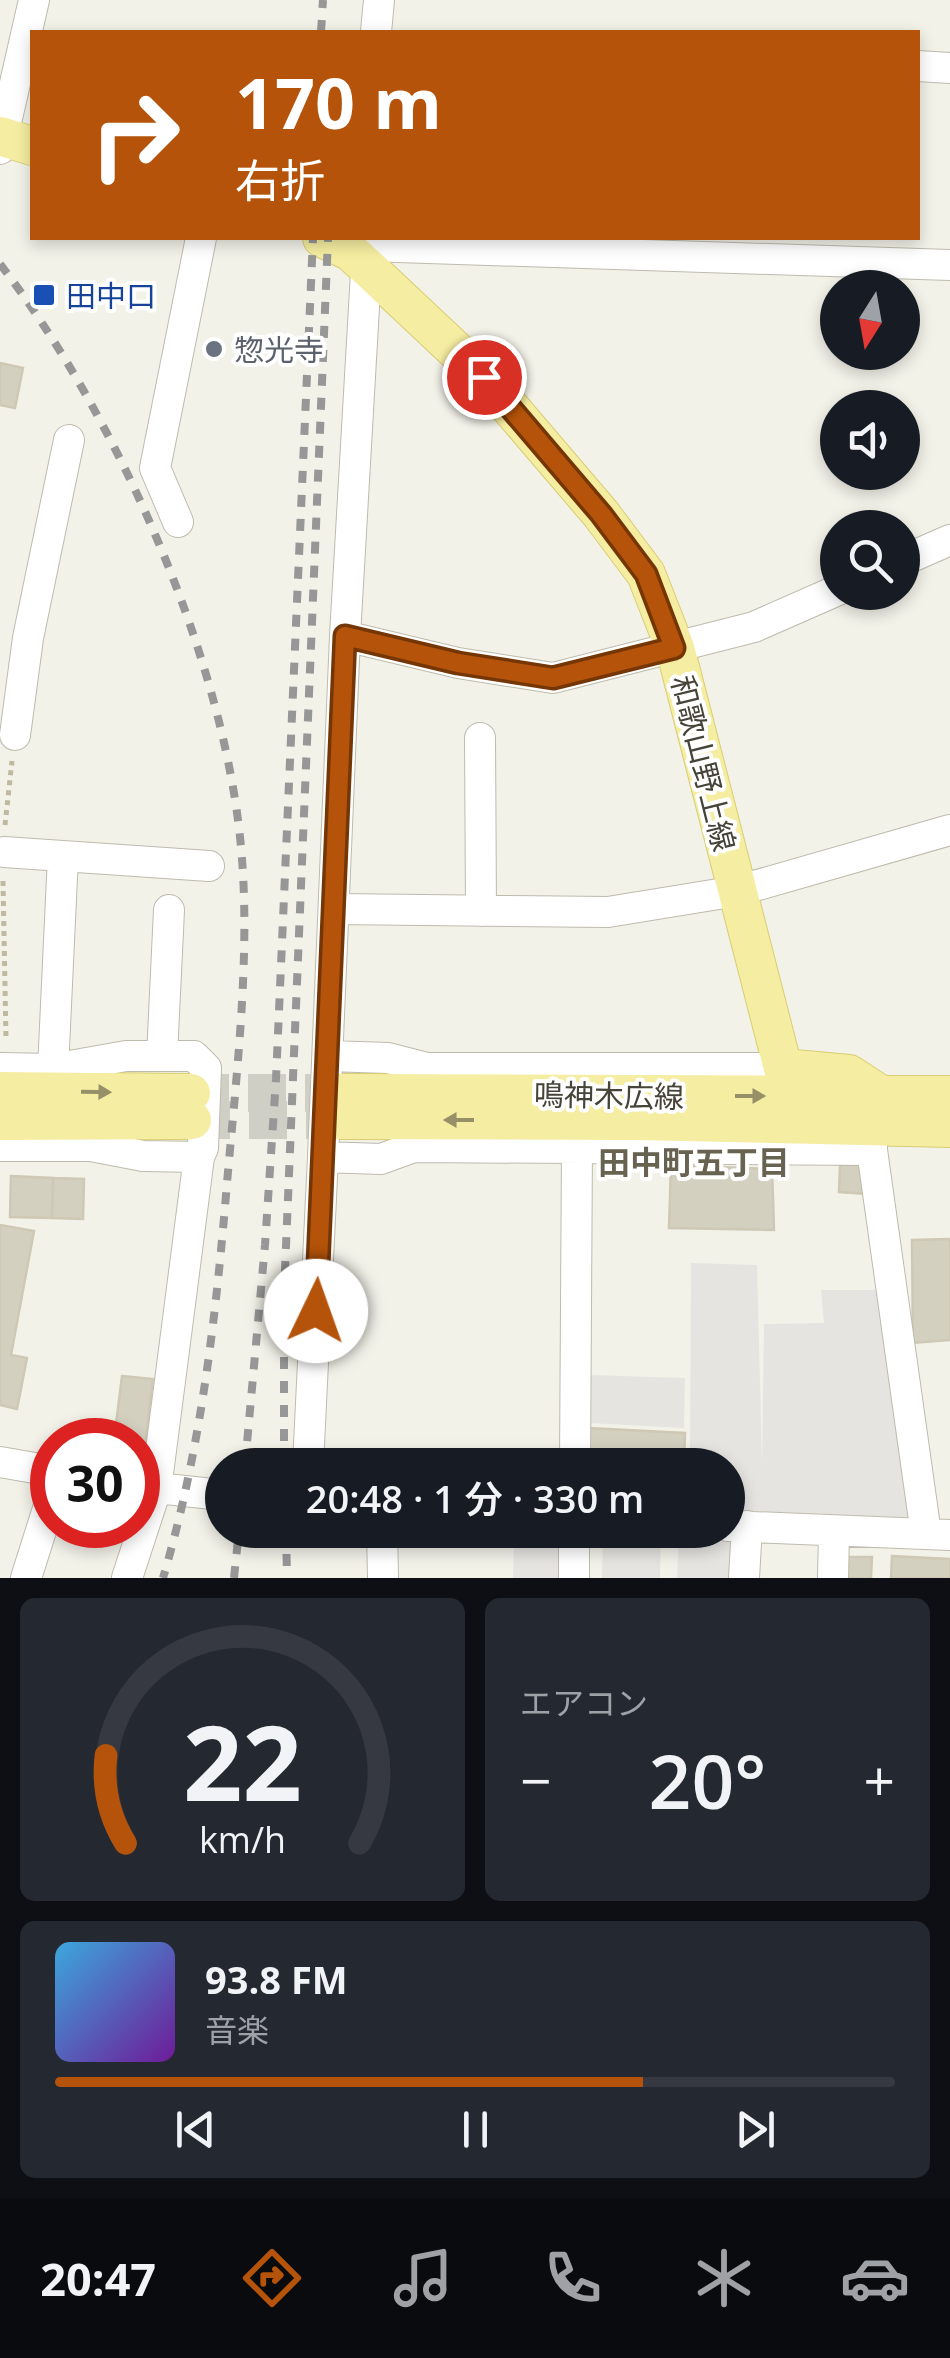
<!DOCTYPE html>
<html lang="ja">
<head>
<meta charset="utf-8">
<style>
	body { margin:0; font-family:"Open Sans","Noto Sans JP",sans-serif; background:#242831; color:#f1f3f6; height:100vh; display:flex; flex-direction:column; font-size:38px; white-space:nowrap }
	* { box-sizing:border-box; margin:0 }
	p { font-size:32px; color:#9ea1a6 }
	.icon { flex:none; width:55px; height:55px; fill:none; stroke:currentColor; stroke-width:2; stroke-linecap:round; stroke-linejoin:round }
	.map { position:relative; height:1578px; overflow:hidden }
	.side { display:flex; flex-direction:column; gap:20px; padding:20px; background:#0d0f14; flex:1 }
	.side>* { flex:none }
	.top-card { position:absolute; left:30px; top:30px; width:890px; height:210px; border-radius:0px; box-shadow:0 5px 15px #0003; background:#b45309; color:#fff; overflow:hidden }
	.needle { width:65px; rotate:191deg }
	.tools { position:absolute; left:820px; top:270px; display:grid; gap:20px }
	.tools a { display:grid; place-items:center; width:100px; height:100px; border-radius:50%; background:#171b24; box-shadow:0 5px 15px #0003; font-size:50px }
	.speed { position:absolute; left:30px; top:1418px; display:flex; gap:20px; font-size:50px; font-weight:700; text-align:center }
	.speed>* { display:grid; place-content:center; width:130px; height:130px; border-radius:50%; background:#171b24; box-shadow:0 5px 15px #0003; line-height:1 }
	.speed .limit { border:15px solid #d22; background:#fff; color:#111 }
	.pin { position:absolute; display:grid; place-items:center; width:85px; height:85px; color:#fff; margin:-42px; border:5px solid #fff; border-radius:50%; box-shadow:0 2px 10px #0007 }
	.me { position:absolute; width:110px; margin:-55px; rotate:3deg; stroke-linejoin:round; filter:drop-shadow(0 0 8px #0008) }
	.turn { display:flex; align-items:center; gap:35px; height:210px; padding:0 40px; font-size:45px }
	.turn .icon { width:130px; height:130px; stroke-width:2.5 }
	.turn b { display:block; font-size:70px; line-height:85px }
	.big { font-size:75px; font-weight:600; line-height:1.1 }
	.side .widget { flex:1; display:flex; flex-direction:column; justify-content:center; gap:15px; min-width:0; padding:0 35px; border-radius:15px; background:#242831 }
	.side .dial { align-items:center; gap:0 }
	.dial svg { height:260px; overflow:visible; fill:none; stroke:#363941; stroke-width:7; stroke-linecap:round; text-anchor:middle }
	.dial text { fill:#f1f3f6; stroke:none }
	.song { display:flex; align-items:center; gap:30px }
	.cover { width:120px; height:120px; border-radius:15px; background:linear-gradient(135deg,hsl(200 70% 55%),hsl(280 70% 35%)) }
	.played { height:10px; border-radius:5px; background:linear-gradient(90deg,#b45309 70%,#363941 70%) }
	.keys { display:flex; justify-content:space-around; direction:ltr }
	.heat { display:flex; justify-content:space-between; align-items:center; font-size:55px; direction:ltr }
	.side .tiles { flex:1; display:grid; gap:20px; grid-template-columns:1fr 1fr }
	.widget:last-child { grid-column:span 2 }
	.trip { position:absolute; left:205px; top:1448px; width:540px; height:100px; border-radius:50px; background:#171b24; box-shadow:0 5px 15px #0003; font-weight:600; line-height:100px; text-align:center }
	.menu { display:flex; height:160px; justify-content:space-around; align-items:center; background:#090b0e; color:#9ea1a6 }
	.menu .icon { width:70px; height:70px }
	.menu .on { color:#b45309 }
	.menu b { font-size:45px; color:#f1f3f6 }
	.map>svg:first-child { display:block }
	.parking { fill:#e5e4e0 }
	.building { fill:#d4d0c0; stroke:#cec8b4; stroke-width:2.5 }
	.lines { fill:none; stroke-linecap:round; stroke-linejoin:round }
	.major-tunnel { stroke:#d0cfc6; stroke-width:38; stroke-dasharray:38 19; stroke-linecap:butt }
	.minor-casing { stroke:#bebbad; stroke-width:32 }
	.major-casing { stroke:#d8cd72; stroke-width:40 }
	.path { stroke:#beb99f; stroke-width:5; stroke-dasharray:5 5; stroke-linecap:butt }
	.minor { stroke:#fff; stroke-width:30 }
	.major { stroke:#f5eda1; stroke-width:38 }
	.rail { stroke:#979797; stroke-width:8; stroke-dasharray:12 12; stroke-linecap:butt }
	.oneway { fill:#959067 }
	.route-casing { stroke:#753606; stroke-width:25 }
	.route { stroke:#b45309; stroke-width:18 }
	.transit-dot { fill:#1a4fb4; stroke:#fff; stroke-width:4 }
	.worship-dot { fill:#6b7280; stroke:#fff; stroke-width:4 }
	.labels { text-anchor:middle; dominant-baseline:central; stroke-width:8; stroke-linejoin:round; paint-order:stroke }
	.transit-label { font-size:30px; fill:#164399; stroke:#fff; text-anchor:start }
	.worship-label { font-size:30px; fill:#5b616d; stroke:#fff; text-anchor:start }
	.street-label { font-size:30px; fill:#464338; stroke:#fff }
	.neighbourhood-label { font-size:32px; font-weight:bold; fill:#686350; stroke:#fff }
</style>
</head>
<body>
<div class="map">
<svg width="950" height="1578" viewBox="0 0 950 1578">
	<rect width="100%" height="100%" fill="#f3f2e9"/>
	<path class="parking" d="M691,1263l66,2 5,198 2,-139 60,-1 -3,-33h59l31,228 -183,-8v-45h-38z
		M589,1375l96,3 -1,50 -95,-5z
		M679,1531l54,2 -2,45h-54z
		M603,1532l58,1 -1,45h-58z
		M562,1535l-1,43h-48l1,-40z"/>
	<path class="building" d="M0,363l23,5 -8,40 -15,-3z
		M671,1165l101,4 2,61 -105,-2z
		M840,1165h18l7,10 1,19 -27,-2z
		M11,1176l42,2 -1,40 -42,-1z
		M53,1178l31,1 -1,40 -31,-1z
		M0,1225l34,6 -23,124 16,3 -10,51 -17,-4z
		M950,1239v101l-37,3 -1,-103z
		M122,1376l31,3 -12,97h-3v-36h-24z
		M588,1428l97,5 -1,32h-97z
		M892,1556l58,3v19h-59z
		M847,1557h25l-1,21h-25z"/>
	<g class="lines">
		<path class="major-tunnel" d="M191,1093h147
			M192,1120h146"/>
		<defs>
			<path id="minor" d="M376,32l3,-32
				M918,66l32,2
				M0,149l34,-149
				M368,238l-23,398 113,27 95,15 201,-51 84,-37
				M351,252l17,-6 582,19
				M178,522l-23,-54 46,-230
				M902,561l48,-21
				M15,735l13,-97 41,-198
				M480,738l1,173
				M4,852l205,14
				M335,909l273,3 129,-21 213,-61
				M162,1056l7,-146
				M328,1056l60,2 39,10h356
				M0,1068l53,1 73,-13h68l12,12 -3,80 -4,9 -43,332 -29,89
				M53,1069l10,-213
				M0,1146h91l52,10 56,1
				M872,1150l54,384
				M323,1157l22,-521
				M0,1462l52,9
				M308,1465l15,-308 58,2 33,-12 458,3v-23
				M575,1465l2,-319
				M138,1486l84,9
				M728,1526l222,9
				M382,1530l1,48
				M26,1578l26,-82
				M574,1578v-48
				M744,1578l3,-52
				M833,1578l1,-46"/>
			<path id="major" d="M0,136l32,10
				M322,238l29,14 133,125 117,137 45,60 29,74 108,420 66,6 32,21
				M0,1091l191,2
				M338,1093l612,2
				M338,1120l298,1 314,7
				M0,1121l192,-1"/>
		</defs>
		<use href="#minor" class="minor-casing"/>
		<use href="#major" class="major-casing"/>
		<path class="path" d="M5,825l7,-64
			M3,881l3,159"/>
		<use href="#minor" class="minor"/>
		<use href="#major" class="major"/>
		<path class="rail" d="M321,32l2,-32
			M0,264c118,153 228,401 242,595 8,102 -6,221 -15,324 -11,133 -26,267 -64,395
			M245,1465l20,-220 11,-166 37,-841
			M284,1465v-171l44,-1056
			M286,1530l1,48
			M234,1578l5,-48"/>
	</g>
	<defs><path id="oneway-solid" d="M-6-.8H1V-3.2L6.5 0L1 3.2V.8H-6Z" transform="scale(2.5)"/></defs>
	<g class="oneway">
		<use href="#oneway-solid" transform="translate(96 1092) rotate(1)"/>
		<use href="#oneway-solid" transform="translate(750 1096)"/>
		<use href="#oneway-solid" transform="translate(459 1120) rotate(-180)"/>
	</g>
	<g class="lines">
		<defs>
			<path id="route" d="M316,1311l29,-675 113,27 95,15 121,-30 -28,-74 -45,-60 -117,-137"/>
		</defs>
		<use href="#route" class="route-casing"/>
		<use href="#route" class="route"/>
	</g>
	<rect class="transit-dot" x="32" y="283" width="24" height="24" rx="5"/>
	<circle class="worship-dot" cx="214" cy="349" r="10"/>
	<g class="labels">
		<g class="transit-label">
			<text x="66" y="295">田中口</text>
		</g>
		<g class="worship-label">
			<text x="234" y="349">惣光寺</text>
		</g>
		<g class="street-label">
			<text transform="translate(704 763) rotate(76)">和歌山野上線</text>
			<text transform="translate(609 1095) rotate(1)">鳴神木広線</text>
		</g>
		<g class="neighbourhood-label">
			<text x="694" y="1161">田中町五丁目</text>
		</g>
	</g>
</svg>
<div class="tools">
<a><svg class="needle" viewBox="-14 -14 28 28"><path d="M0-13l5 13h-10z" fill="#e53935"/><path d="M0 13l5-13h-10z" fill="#9ea1a6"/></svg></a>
<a><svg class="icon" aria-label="sound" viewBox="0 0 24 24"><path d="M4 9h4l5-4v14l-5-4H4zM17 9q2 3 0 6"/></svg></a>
<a><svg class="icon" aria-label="search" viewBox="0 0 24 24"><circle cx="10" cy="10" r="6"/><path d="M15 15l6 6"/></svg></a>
</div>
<div class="speed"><div class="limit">30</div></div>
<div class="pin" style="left:484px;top:377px;background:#d93025"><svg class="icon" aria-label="arrive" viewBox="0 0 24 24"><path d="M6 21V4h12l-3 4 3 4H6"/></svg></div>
<svg class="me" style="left:316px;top:1311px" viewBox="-20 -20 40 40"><circle r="19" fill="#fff"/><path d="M0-13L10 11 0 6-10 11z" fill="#b45309"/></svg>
<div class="trip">20:48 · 1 分 · 330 m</div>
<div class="top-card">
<div class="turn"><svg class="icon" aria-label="right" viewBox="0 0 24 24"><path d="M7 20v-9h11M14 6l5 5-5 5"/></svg><div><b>170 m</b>右折</div></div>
</div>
</div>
<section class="side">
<div class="tiles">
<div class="widget dial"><svg viewBox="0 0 100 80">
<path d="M14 69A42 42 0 1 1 86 69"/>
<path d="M14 69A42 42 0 0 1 8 42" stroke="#b45309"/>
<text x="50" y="56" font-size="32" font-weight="700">22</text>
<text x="50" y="72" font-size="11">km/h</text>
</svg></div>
<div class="widget"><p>エアコン</p>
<div class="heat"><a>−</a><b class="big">20°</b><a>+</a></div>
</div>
<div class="widget">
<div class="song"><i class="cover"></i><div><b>93.8 FM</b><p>音楽</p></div></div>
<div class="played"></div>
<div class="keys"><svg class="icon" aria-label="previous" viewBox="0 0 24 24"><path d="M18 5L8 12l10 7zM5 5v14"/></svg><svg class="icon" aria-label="pause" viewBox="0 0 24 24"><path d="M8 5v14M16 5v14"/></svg><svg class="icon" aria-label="next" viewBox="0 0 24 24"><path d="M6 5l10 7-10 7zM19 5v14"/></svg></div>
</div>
</div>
</section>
<nav class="menu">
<b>20:47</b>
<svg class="icon on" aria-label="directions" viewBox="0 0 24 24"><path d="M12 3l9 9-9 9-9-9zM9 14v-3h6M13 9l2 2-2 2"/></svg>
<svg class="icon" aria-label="music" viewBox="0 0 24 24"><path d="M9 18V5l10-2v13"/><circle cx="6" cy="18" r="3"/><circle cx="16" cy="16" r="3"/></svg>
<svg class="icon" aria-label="phone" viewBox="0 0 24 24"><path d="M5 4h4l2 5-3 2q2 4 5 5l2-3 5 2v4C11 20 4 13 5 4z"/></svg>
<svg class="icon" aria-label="climate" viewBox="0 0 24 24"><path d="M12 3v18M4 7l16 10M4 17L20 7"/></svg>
<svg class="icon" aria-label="car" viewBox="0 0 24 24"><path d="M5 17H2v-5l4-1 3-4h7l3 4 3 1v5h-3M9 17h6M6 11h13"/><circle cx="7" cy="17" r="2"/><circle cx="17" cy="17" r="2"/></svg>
</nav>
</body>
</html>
